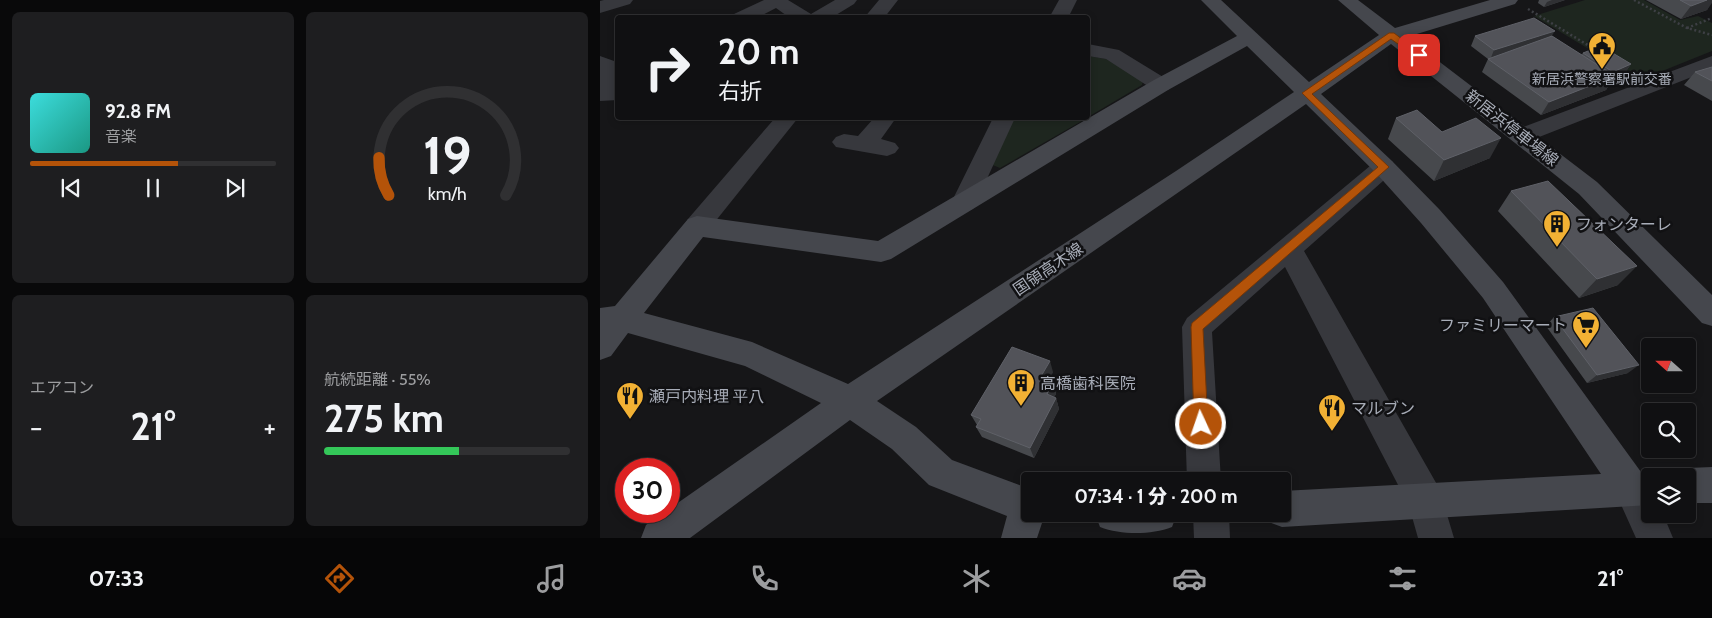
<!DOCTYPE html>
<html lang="ja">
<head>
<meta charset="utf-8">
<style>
	body { margin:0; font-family:Cabin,"Noto Sans JP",sans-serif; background:#1e1e20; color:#f1f3f6; height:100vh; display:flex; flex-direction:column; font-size:19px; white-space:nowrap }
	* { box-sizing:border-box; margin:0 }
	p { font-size:16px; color:#9c9d9f }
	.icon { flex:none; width:28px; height:28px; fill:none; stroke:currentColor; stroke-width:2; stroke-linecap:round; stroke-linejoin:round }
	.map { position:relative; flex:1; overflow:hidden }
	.details { display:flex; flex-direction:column; gap:12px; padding:12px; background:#09090a; width:600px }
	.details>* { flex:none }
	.guide { position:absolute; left:15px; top:15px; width:475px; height:105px; border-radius:5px; box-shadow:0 2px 8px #0003,0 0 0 1px #303032; background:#101012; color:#f1f3f6; overflow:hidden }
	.needle { width:32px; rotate:291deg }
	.controls { position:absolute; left:1041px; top:338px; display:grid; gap:10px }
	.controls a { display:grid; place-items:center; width:55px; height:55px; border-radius:5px; background:#101012; box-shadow:0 2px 8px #0003,0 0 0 1px #303032; font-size:25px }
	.speed { position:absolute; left:15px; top:458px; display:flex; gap:10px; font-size:25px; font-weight:700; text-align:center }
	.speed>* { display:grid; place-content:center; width:65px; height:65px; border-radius:50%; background:#101012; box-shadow:0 2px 8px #0003,0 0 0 1px #303032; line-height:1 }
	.speed .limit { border:8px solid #d22; background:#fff; color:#111 }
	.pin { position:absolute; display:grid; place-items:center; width:42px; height:42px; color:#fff; margin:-21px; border-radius:10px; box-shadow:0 2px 8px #0006 }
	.me { position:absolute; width:55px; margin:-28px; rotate:357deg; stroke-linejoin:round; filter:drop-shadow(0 0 4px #0008) }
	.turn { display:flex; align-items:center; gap:18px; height:105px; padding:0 20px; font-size:22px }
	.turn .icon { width:65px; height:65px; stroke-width:2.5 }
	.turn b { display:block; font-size:35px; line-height:42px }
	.big { font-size:38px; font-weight:800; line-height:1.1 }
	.details .tile { flex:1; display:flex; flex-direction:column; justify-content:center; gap:8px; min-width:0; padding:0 18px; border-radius:8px; background:#1e1e20 }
	.details .dial { align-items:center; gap:0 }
	.dial svg { height:130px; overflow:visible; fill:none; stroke:#303032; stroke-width:7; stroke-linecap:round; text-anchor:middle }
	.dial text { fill:#f1f3f6; stroke:none }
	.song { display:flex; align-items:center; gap:15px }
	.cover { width:60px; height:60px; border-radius:8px; background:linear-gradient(135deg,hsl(180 70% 55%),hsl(170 70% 35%)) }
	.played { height:5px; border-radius:2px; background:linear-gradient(90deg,#b45309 60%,#303032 60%) }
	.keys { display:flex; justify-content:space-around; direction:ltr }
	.heat { display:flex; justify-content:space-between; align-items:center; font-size:28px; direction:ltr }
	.charge { height:8px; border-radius:4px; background:linear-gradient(90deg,#34c759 55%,#303032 0) }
	.details .tiles { flex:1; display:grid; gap:12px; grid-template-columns:repeat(2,1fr) }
	.trip { position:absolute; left:421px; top:472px; width:270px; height:50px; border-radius:5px; background:#101012; box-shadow:0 2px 8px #0003,0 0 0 1px #303032; font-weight:800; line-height:50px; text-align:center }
	.dock { display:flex; height:80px; justify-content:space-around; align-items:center; background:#060607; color:#9c9d9f }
	.dock .icon { width:35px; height:35px }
	.dock .current { color:#b45309 }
	.dock b { font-size:22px; color:#f1f3f6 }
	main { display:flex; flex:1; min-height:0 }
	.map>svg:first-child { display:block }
	.green { fill:#1e261f }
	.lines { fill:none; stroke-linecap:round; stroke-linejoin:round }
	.path { stroke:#3d3f44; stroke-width:2.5; stroke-dasharray:2 2.5; stroke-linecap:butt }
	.street { fill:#37383d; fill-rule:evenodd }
	.secondary { fill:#45474d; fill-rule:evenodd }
	.wall { fill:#47494d }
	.shaded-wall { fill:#2f3033 }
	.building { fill:#525359; stroke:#5f6168 }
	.route { fill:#b45309; stroke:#753606 }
	.labels { text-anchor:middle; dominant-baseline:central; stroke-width:5; stroke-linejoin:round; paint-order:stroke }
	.far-poi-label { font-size:14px; fill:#a8adb8; stroke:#111113 }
	.street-label { font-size:16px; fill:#a8adb8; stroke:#111113 }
	.poi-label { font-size:16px; fill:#a8adb8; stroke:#111113; text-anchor:start }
</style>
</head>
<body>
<main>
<section class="details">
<div class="tiles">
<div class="tile">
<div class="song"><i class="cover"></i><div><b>92.8 FM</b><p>音楽</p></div></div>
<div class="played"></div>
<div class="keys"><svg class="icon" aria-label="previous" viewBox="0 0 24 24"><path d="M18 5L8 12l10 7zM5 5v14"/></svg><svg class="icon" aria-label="pause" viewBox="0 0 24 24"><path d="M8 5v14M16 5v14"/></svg><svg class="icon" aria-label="next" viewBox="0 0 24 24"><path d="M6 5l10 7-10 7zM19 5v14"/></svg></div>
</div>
<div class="tile dial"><svg viewBox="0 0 100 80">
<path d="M14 69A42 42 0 1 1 86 69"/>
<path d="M14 69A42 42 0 0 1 8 46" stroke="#b45309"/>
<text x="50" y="56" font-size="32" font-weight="700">19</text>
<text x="50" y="72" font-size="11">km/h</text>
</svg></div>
<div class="tile"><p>エアコン</p>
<div class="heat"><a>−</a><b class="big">21°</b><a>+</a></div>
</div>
<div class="tile"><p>航続距離 · 55%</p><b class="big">275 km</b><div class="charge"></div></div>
</div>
</section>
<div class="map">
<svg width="1112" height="538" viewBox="0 0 1112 538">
	<rect width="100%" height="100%" fill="#161618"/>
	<path class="green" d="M985,0h59l36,20 18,-4 14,7v28l-72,29 -106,-64z
		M488,56l18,3 37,21 -1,5 -54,32z
		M414,118h73l-87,50 -10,-4z"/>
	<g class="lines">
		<path class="path" d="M1034,0l53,28 25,7
			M928,9l68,41
			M1087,28l25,-10"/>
		<path class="street" d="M4,0h29l-3,4 -30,9v-12z
			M164,0h24l23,14 24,-14h22l-3,4 -23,14h-41l-14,-10 -19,10h-25l2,-4z
			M279,0h19l-14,18h-20z
			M459,0h18l-9,18h-19z
			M488,44l31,6 49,30 4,5 -4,5 -7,1 -7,-1 -48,-31 -18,-3z
			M0,56l14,5 3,4 -3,22h4v13l-18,1z
			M1112,56v13l-183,72 -8,3 -8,-3 -3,-5 3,-5z
			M175,118h23l-92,115 -9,3 -9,-3 -4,-7 4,-7z
			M274,118h22l-15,21 14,4 4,5 -4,5 -8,3 -51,-9 -4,-5 4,-5 8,-3 14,2z
			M393,118h22l-42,91 -9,3 -9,-3 -4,-6z
			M784,159l8,2 4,6 -4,6 -88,78 135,237 15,50h-36l-9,-32 -124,-239 -73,65 9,149h-34l-5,-154 5,-9 189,-157z
			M1032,471l12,6 6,11v26h13l10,24h-37l-22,-49 6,-12z
			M593,514h36l1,24h-36z"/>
		<path class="secondary" d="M601,0h20l88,82 70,-47 -41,-35h20l37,28 95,-28h28l-3,4 -108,33 190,145 115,113v31l-10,-3 -123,-129 -188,-150 -70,50 71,67 47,48 64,73 138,190 5,-1 12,5h-8v29l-368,22 -13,-5 -3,-8h16v-23l319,-17 -118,-176 -62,-75 -45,-50 -70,-69 -429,297 39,26 36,33 78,29v25h15l-8,24h-36l6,-22 -78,-31 -37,-36 -42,-29 -160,118h-49l5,-13 20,-14h3v-2l152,-106 -76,-37 -117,-33 -17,23 -11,4v-52l15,-2 73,-87 9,-3 181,25 276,-161 83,-44zM647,46l47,46 -118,79 -328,213 -96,-42 -108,-29 59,-76 178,25 10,-3 277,-169z
			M1112,467v36h-24v-27h-13l1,-2 12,-6z
			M495,514h82l-5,13c-21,8 -51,8 -72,0z"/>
	</g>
	<path class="wall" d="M939,0h26l-21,7 -6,-4z
		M1046,0h66l-5,10 -26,9z
		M875,36h77l29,19 2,-2 48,11 -7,10 -11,5 -7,11 -65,25 -59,-43 6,-13 -17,-13z
		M1112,67v34l-28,-16 11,-13z
		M796,118l46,14 48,26 -56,23 -46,-42z
		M911,191l107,94 -39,13 -81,-87z
		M954,317l74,56 -41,10 -41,-57z
		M453,372l-5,9 5,1 3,12 -2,3 2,1 3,11 -25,49 -52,-21 -6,-10 1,-2 -6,-10z"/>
	<path class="shaded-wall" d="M952,0h13l-21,7 3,-5z
		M1107,0h5v3l-5,7 -26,9 10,-13z
		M955,31l-6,9 -59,20 4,-10z
		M1031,64l-7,10 -11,5 -7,11 -65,25 8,-13 59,-23 5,-7z
		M901,138l-11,20 -56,23 10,-21z
		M1037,266l-19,19 -39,13 18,-19z
		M450,361l3,11 -9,17 -4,-11z
		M1039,365l-11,8 -41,10 10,-8z
		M453,382l3,12 -6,11 -3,-11z
		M456,398l3,11 -25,49 -4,-10z"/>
	<path class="building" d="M1080,0h27l-16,6z
		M934,18l21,13 -61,19 -19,-14z
		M952,36l63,40 -66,26 -61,-43z
		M1001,46l30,18 -18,8 -30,-19z
		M1112,67v14l-17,-9z
		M817,110l25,22 34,-14 25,20 -57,22 -48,-42z
		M948,181l89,85 -40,13 -86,-88z
		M993,308l46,57 -42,10 -43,-58z
		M412,347l38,14 -10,17 13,4 -6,12 9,4 -26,50 -54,-21 5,-8 -10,-4z"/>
	<path class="route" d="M789,33h5l29,22 -7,2 -25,-18 -79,55 77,73 -186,162 5,95 -2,4 -5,2 -5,-2 -2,-4 -3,-97 1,-4 186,-156 -76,-74z"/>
	<defs>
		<symbol id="civic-pin" viewBox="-11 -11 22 30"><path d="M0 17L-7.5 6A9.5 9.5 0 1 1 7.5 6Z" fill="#f2b134" stroke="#111113"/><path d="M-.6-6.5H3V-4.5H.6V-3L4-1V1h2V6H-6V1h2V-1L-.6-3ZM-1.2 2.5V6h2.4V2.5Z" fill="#111"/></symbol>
		<symbol id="building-pin" viewBox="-11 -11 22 30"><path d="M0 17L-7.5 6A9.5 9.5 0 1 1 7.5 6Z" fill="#f2b134" stroke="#111113"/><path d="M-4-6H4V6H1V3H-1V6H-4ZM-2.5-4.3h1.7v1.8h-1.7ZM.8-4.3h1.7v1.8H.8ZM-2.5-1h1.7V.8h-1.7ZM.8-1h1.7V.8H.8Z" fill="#111"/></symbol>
		<symbol id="supermarket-pin" viewBox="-11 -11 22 30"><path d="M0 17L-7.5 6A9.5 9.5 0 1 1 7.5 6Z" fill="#f2b134" stroke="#111113"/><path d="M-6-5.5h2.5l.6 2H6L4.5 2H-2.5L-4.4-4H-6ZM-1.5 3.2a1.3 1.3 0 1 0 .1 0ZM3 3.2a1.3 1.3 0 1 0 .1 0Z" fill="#111"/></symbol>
		<symbol id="restaurant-pin" viewBox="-11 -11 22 30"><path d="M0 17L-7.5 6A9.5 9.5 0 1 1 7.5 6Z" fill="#f2b134" stroke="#111113"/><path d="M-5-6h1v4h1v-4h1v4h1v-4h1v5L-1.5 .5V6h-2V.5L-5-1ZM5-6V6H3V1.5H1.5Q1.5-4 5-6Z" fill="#111"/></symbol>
	</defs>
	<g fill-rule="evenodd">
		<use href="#civic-pin" x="986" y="30" width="32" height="43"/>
		<use href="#building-pin" x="941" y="208" width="32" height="43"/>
		<use href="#supermarket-pin" x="970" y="309" width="32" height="43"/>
		<use href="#building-pin" x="405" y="367" width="32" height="43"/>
		<use href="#restaurant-pin" x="14" y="380" width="32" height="43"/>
		<use href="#restaurant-pin" x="716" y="392" width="32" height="43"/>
	</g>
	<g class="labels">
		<g class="far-poi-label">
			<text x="1002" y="79">新居浜警察署駅前交番</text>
		</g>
		<g class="street-label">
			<text transform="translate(912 128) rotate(38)">新居浜停車場線</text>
			<text transform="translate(448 269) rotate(-34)">国領高木線</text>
		</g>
		<g class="poi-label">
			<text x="976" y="224">フォンターレ</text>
			<text x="967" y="325" text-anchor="end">ファミリーマート</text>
			<text x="440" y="383">高橋歯科医院</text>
			<text x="49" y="396">瀬戸内料理 平八</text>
			<text x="751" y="408">マルブン</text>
		</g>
	</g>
</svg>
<div class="controls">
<a><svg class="needle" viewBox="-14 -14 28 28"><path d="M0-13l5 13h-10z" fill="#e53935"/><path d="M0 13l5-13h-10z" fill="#9c9d9f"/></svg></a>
<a><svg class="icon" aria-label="search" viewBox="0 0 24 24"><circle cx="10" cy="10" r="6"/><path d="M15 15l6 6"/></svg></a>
<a><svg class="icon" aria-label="layers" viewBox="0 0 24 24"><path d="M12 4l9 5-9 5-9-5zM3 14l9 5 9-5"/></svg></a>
</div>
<div class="speed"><div class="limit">30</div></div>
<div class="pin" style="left:819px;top:55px;background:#d93025"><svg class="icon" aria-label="arrive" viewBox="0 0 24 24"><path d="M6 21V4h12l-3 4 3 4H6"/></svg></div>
<svg class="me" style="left:601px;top:424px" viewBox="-20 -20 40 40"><circle r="17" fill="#b45309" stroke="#fff" stroke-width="3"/><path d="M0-11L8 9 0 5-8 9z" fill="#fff"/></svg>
<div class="trip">07:34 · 1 分 · 200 m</div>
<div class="guide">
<div class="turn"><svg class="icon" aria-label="right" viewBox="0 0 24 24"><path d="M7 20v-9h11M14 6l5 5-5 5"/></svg><div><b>20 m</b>右折</div></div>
</div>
</div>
</main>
<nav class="dock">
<b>07:33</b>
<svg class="icon current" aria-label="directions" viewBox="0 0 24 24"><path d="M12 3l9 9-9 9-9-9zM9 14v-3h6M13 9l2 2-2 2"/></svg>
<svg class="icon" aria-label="music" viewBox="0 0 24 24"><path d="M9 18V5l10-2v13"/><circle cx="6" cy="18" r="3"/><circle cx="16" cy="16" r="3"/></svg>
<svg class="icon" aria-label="phone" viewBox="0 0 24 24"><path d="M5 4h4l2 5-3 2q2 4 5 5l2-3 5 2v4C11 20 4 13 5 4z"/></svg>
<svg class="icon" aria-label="climate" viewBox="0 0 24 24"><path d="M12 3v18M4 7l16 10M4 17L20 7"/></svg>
<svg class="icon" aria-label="car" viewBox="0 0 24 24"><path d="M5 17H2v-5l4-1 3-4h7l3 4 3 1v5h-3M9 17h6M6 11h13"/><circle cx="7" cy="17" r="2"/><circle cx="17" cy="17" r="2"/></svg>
<svg class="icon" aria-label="filters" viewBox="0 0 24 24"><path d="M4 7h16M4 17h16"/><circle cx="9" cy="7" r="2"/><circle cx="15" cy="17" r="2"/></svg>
<b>21°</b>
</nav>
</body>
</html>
